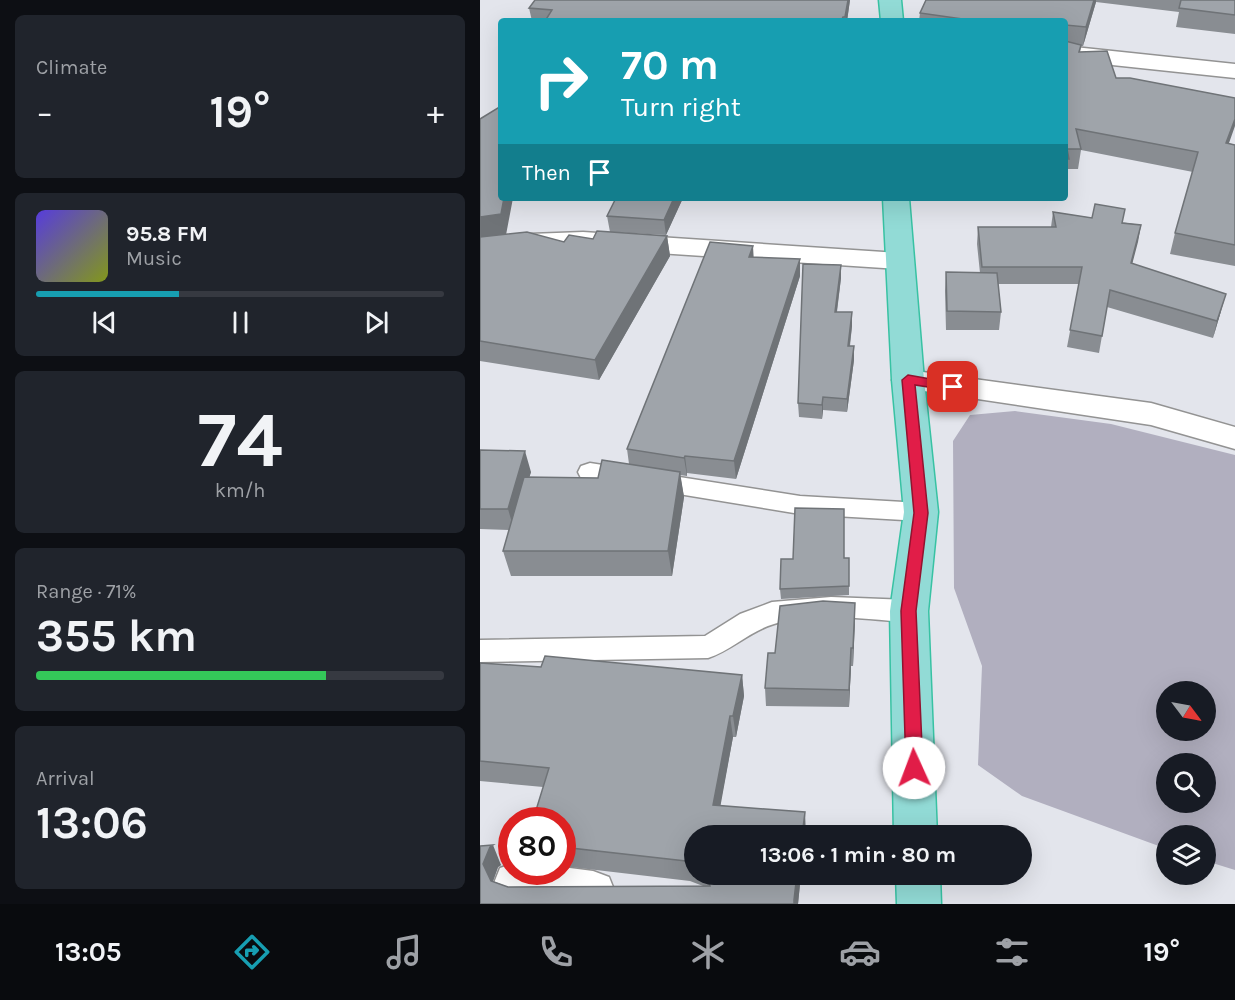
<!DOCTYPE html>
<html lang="en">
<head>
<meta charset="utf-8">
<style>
	body { margin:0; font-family:Karla,sans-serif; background:#20242c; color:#f1f3f6; height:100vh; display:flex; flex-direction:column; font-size:22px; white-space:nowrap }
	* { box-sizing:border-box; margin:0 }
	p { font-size:20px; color:#9ea1a6 }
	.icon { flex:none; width:33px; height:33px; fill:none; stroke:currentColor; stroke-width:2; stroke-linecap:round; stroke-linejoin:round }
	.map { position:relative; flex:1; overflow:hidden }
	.side { display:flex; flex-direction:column; gap:15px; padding:15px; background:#0d0f14; width:480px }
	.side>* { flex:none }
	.top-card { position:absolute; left:18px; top:18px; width:570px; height:183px; border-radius:6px; box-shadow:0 6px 24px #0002; background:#179eb1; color:#fff; overflow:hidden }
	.needle { width:39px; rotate:122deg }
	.controls { position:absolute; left:676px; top:681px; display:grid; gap:12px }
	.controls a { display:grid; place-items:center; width:60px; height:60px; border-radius:50%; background:#171b24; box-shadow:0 6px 24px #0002; font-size:30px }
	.speed { position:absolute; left:18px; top:807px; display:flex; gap:12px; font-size:30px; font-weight:700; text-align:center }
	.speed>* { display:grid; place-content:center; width:78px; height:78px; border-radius:50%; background:#171b24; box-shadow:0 6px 24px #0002; line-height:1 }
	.speed .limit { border:9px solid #d22; background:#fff; color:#111 }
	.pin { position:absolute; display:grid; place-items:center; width:51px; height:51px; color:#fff; margin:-26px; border-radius:12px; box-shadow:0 3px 9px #0006 }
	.me { position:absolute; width:66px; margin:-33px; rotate:358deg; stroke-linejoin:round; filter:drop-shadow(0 0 4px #0008) }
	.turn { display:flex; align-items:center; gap:21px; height:126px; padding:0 24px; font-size:27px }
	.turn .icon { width:78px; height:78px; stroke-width:2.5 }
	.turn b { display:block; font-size:42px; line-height:51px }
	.then { display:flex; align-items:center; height:57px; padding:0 24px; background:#0003; gap:12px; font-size:22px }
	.big { font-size:45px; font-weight:700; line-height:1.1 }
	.side .tile { flex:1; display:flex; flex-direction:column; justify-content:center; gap:9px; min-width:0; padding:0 21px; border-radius:9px; background:#20242c }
	.side .dial { align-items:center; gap:0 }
	.dial b { font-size:78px; line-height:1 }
	.song { display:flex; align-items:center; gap:18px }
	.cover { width:72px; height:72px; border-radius:9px; background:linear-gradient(135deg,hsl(250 70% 55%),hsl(70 70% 35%)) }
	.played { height:6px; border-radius:3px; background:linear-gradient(90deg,#179eb1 35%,#363941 35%) }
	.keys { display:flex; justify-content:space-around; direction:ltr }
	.heat { display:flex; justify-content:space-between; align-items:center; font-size:33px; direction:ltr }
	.charge { height:9px; border-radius:4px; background:linear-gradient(90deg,#34c759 71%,#363941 0) }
	.trip { position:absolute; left:204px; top:825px; width:348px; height:60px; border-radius:30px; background:#171b24; box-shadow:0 6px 24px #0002; font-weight:700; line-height:60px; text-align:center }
	.tab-bar { display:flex; height:96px; justify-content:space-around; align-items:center; background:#090b0e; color:#9ea1a6 }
	.tab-bar .icon { width:42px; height:42px }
	.tab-bar .active { color:#179eb1 }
	.tab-bar b { font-size:27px; color:#f1f3f6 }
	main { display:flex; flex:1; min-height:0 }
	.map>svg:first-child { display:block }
	.construction { fill:#b1afbf; fill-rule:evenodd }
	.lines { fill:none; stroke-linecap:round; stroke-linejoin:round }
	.lane-casing { stroke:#939393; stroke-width:3 }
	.street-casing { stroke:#939393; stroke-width:3 }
	.highway-casing { stroke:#38c2a3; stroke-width:3 }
	.lane { fill:#fff; fill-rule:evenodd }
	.street { fill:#fff; fill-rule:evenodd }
	.highway { fill:#92dbd6; fill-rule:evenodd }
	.wall { fill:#898d92 }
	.shaded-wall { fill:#6f7377 }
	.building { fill:#9fa4aa; stroke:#6f7377; stroke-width:1.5 }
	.route { fill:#e11d48; stroke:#92132f; stroke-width:1.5 }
</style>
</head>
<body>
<main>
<section class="side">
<div class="tile"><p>Climate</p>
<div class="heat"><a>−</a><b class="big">19°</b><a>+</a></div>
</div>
<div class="tile">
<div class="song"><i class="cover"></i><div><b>95.8 FM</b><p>Music</p></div></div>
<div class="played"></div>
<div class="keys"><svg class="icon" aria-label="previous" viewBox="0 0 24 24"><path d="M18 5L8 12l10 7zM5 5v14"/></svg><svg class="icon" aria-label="pause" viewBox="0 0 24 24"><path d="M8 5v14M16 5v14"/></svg><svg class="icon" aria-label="next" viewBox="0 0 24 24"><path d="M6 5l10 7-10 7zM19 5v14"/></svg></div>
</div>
<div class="tile dial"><b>74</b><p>km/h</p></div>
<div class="tile"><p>Range · 71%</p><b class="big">355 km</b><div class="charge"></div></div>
<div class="tile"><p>Arrival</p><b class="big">13:06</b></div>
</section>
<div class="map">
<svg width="755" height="904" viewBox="0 0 755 904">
	<rect width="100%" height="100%" fill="#e3e5ec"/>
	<path class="construction" d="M535,411l96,13 124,31v415l-29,-9v-25h-39v13l-145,-53 -44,-31 4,-99 -28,-78 -1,-147 17,-26zM687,692h39v38h-39zM687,764h39v38h-39z"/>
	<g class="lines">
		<defs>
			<path id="lane" d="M110,463l210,33 121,7 9,2 4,7 -4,7 -9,2 -121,-7 -219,-36 -3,-6 3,-6z
				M351,597l78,3 10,3 4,8 -4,8 -10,3c-43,-2 -93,-11 -135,2 -24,7 -42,26 -66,34l-228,4v-22l225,-4 35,-22 32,-12z"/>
			<path id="street" d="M585,46l170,18v14l-170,-18z
				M103,232l316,21 10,2 4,6 -4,6 -10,2 -316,-21 -53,2 -50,6v-16l50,-6z
				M428,370l243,33 84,24v22l-84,-24 -254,-38 -5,-7 5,-7z
				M32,864v8h50v-5l31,4 16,6 6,15 -5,12h-94l-16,-6 -6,-15 6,-15z"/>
			<path id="highway" d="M399,0h22l2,21h-22z
				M403,198h26l15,182 14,132 -10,99 9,225h-43l-4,-225 14,-99 -12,-132z
				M416,874h44l1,30h-44z"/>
		</defs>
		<use href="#lane" class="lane-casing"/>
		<use href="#street" class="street-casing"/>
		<use href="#highway" class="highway-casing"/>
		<use href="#lane" class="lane"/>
		<use href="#street" class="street"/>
		<use href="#highway" class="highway"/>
	</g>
	<path class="wall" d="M370,0l-3,21h-315l-3,-13z
		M446,0h309v34l-59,-7 3,-15 -83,-10 -13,44h-2l-1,6 36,26 113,65 6,2v121l-65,-12 5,-21 18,-61 -112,-22 -3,19h-10l-2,10h-1v-158h-146l1,-8z
		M0,119l26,115 58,8 29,-3 74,-3 3,20 -71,124 -119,-19z
		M136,198h67l-17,37 -56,-3 -3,-16z
		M573,212l88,13 -9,38 89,48 -8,27 -106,-31 -8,46 -32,-6 12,-63h-81l3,28 -2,18h-53l-1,-39 1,-19 34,1 -3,-29 1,-17h73z
		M274,257l46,19 -64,203 -49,-6v3l-7,-1 4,22 -12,79h-161l-8,-25 6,-21 -29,-1v-79l51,22 -2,5 69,1 31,-14 -2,-15z
		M361,265v13l-4,34h15v14l-2,20 4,14 -7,52 -24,-2 -1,9 -23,-2 -1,-14z
		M364,558h5v37l-68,4 -1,-10z
		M375,603l-2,63h-2l-2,41 -83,-1 -1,-18 10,-35z
		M0,663l61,4 201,8 2,21 -8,41h-3l-13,68 86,27 -112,4v38h107l-3,30h-318v-58l21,19 -3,2 -5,14 15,6 195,-1 -13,-5 -128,-15v-46l-19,-33 -63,-6z
		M32,845v18l-6,-13z"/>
	<path class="shaded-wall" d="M368,0h2l-3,21h-2z
		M614,0h2v2l-13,44 3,-19z
		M755,119v7l-13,37 4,-20z
		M24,198h9l-7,37 -26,3v-21z
		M194,198h9l-17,37 -2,-15z
		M661,225l-3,17 -10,38 3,-17z
		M187,236l3,20 -71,124 -4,-20z
		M273,246l1,17 -5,-6z
		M320,259v17l-64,203 -2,-18z
		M361,265v13l-6,47v-13z
		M746,294l-5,17 -8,27 4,-17z
		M372,312v14l-4,33v-13z
		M374,346v14l-7,52v-13z
		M343,397v13l-1,9v-14z
		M45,451l6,21 -17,58 -6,-21z
		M205,456l2,17v3l-3,-18z
		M200,472l4,25 -12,79 -4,-25z
		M375,603v19l-2,44v-18z
		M371,648v18l-2,41v-17z
		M262,675l2,21 -8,41 -3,-21z
		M250,716l3,21 -16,88 -4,-20z
		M325,812l1,24h-4z
		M13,845l8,20 -3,2 -6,17 -9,-20 7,-17z
		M317,874h4l-3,30h-4z"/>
	<path class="building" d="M55,0h313l-3,17h-2l-2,4h-296l7,-11 -23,-2z
		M446,0h168l-8,27 -20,-2 -1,16 16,4 -2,7 28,-1 9,27h14l105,20v21l-9,24 9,2v100l-60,-12 23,-81 -122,-23 5,20h-14l2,10h-4v-138h-96v-1l-49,-7z
		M701,0h54v15l-56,-7z
		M21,106v92h3l-3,16 -21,3v-98z
		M136,198h58l-10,22 -57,-4z
		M615,204l30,5 -3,14 19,2 -10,38 95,31 -9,27 -107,-31 -8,46 -32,-6 12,-63h-100l-4,-40h78l-3,-15 39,6z
		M117,231l70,5 -72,124 -115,-19v-104l47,-5 37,10 5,-7 24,4z
		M230,242l43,4 -4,11 51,2 -66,202 -49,-5 -1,2 -57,-9z
		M323,264l38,1 -6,47h17l-4,34h6l-7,53 -24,-2 -1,8 -24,-2z
		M466,272l51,1 4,39 -54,-1z
		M0,450l45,1 -17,58h-28z
		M122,460l78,12 -12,79h-165l21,-74 74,1z
		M315,508l49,1v49h5v28l-69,3 1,-30h12z
		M343,601l32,2 -2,45h-2l-2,42 -84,-2 3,-35h7l5,-47z
		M65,656l197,19 -9,41h-3l-17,89 92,7 -3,24h-108v28l-8,-3 -124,-14v-27h-29l16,-52 -69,-7v-98l61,4z
		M13,845l-3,2 -7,17 8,17 17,6 202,-1 -3,-12h90l-3,26v4h-314v-58z
		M26,845h6v5h-6z"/>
	<path class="route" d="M428,375l45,8 6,4 -6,4 -38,-6 13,128 -12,98 7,157 -3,5 -6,3 -6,-3 -2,-5 -5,-157 13,-98 -12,-133z"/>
</svg>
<div class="controls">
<a><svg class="needle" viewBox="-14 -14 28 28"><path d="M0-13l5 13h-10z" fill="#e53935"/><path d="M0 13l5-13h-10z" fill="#9ea1a6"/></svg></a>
<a><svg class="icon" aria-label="search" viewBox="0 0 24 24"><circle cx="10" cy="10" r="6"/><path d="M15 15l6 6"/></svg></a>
<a><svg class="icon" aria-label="layers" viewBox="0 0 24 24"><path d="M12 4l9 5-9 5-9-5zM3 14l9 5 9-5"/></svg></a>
</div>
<div class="speed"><div class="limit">80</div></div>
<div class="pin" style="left:473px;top:387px;background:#d93025"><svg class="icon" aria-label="arrive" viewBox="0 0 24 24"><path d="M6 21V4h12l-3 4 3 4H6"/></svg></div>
<svg class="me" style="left:434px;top:768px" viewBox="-20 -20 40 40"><circle r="19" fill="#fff"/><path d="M0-13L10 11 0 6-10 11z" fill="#e11d48"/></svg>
<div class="trip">13:06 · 1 min · 80 m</div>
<div class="top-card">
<div class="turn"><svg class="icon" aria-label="right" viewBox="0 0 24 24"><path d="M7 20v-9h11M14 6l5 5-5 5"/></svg><div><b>70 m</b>Turn right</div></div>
<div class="then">Then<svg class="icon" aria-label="arrive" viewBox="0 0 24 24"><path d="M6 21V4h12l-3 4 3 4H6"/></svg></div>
</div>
</div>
</main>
<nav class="tab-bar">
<b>13:05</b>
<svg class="icon active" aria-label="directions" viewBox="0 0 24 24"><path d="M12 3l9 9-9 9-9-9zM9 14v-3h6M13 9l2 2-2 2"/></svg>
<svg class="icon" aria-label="music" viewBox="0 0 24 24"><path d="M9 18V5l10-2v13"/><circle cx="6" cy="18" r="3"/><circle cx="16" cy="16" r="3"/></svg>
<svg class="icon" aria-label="phone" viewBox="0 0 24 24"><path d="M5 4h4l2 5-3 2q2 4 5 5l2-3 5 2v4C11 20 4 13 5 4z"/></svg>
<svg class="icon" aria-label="climate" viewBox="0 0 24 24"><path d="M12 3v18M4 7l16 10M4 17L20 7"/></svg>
<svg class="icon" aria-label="car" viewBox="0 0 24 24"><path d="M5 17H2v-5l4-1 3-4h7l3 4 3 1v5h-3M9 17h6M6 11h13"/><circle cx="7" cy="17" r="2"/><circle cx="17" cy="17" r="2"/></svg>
<svg class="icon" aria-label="filters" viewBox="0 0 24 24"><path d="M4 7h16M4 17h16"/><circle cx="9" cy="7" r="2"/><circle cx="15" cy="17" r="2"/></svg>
<b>19°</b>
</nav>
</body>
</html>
